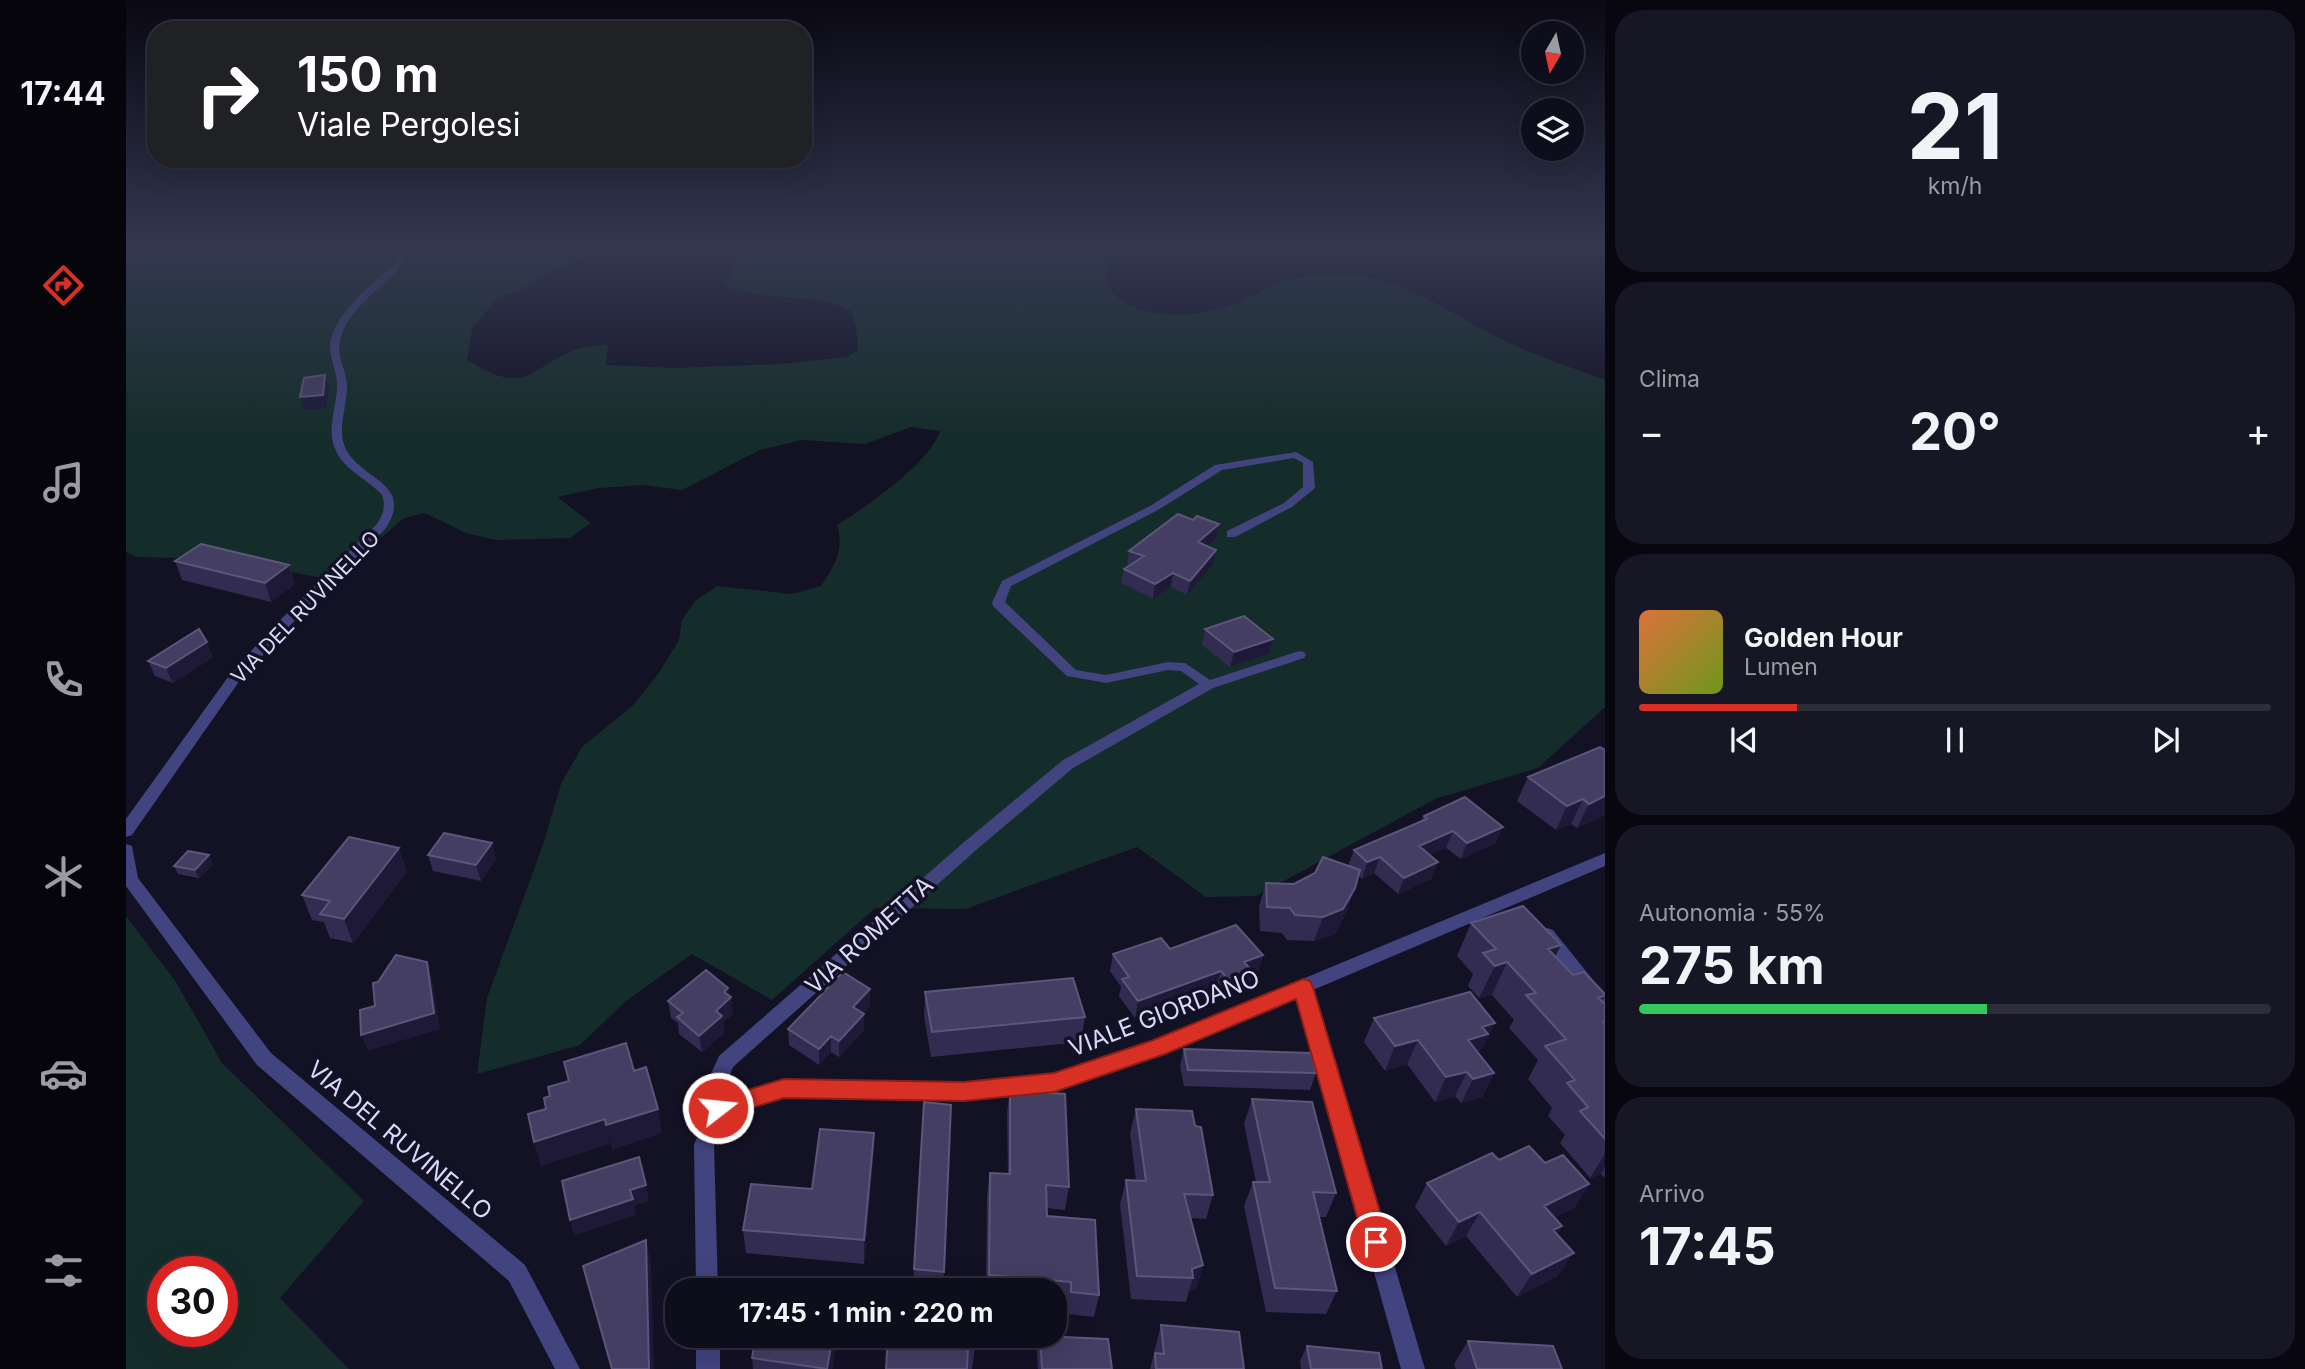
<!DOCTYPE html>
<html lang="it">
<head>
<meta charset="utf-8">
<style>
	body { margin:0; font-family:Inter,sans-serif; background:#171624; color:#f1f3f6; height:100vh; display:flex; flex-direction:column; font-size:26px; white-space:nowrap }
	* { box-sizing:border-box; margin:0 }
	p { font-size:23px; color:#9b9ca3 }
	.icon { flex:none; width:38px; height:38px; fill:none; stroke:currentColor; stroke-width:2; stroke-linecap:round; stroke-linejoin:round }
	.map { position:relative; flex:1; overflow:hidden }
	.side { display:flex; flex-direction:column; gap:10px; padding:10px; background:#08070f; width:700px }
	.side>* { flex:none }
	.guide { position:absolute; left:21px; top:21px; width:665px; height:147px; border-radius:28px; box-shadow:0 7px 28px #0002,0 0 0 2px #2e2d3a; background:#202124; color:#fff; overflow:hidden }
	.needle { width:46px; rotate:189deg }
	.buttons { position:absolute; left:1395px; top:21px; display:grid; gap:14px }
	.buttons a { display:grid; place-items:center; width:63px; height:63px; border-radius:50%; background:#0e0d1b; box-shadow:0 7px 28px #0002,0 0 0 2px #2e2d3a; font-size:35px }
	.speed { position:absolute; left:21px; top:1256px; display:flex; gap:14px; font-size:35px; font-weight:700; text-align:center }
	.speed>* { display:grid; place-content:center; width:91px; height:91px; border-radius:50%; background:#0e0d1b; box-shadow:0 7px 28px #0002,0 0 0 2px #2e2d3a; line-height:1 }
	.speed .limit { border:10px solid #d22; background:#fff; color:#111 }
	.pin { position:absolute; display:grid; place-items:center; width:60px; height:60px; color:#fff; margin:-30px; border:4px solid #fff; border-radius:50%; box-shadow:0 2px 7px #0007 }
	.me { position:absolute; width:77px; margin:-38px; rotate:74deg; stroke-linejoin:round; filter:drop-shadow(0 0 5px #0008) }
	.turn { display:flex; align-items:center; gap:24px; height:147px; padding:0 35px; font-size:32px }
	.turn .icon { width:91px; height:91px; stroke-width:2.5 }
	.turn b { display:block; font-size:49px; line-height:60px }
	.big { font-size:52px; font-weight:700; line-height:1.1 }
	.side .widget { flex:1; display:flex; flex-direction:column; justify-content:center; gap:10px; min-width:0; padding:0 24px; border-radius:28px; background:#171624 }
	.side .dial { align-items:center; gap:0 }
	.dial b { font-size:91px; line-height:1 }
	.song { display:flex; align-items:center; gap:21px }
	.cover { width:84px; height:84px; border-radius:10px; background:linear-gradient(135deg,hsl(20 70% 55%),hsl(80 70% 35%)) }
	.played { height:7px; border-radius:4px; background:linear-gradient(90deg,#d93025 25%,#2e2d3a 25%) }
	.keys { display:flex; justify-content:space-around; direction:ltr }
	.heat { display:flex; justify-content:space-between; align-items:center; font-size:38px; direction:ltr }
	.charge { height:10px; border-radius:5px; background:linear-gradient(90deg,#34c759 55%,#2e2d3a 0) }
	.trip { position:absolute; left:539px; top:1278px; width:402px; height:70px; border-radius:28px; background:#0e0d1b; box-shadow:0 7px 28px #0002,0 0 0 2px #2e2d3a; font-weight:700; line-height:70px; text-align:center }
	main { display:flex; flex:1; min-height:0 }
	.tabs { display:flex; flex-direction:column; width:126px; justify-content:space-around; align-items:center; background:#06050b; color:#9b9ca3 }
	.tabs .icon { width:49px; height:49px }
	.tabs .selected { color:#d93025 }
	.tabs b { font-size:32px; color:#f1f3f6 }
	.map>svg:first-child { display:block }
	.green { fill:#152d2a; fill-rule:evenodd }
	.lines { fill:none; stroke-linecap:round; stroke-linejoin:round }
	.minor { fill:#41447e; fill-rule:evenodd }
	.wall { fill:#312c50 }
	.shaded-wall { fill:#1d1937 }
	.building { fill:#433e62; stroke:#5b567a; stroke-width:2 }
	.route { fill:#d93025; stroke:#8d1f18; stroke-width:2 }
	.labels { text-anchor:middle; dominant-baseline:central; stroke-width:7; stroke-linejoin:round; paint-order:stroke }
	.street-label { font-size:21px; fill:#dad8fb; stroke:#131124 }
	.near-street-label { font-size:24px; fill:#dad8fb; stroke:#131124 }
</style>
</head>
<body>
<main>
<nav class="tabs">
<b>17:44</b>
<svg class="icon selected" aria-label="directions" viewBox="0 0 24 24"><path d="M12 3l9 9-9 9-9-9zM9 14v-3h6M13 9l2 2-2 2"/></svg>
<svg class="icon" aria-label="music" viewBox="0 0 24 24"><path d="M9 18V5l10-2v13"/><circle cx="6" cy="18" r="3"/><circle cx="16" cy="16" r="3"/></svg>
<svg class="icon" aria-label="phone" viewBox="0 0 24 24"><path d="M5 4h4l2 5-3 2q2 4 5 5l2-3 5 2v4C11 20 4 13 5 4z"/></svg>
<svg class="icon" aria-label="climate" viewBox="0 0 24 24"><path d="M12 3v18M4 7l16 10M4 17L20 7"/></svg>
<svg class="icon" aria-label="car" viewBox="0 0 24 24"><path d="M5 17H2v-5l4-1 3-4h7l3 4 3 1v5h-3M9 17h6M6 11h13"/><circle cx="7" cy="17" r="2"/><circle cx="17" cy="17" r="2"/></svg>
<svg class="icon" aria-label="filters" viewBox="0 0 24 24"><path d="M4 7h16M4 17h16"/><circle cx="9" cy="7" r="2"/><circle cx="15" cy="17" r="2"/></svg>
</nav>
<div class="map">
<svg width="1479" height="1369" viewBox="0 0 1479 1369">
	<rect width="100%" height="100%" fill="#131124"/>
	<path class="green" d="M0,248h494l-35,10 -38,16 -27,16 -23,8 -25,31 -5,31c62,39 61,6 114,-12 8,-2 19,-2 27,-3l-2,20 69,3 105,-4 67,-7 11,-7 -2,-24 -5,-15c-38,-22 -88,-6 -128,-27l10,-13v-23h382l4,3c-12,11 -16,22 -9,37 6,12 18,17 30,21 35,12 79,4 113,-13 6,-3 12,-8 18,-11 23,-10 70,-12 95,-8 47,8 84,36 125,57 37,19 76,32 114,46v327l-67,61 -103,31 -179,97 -50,1 -69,-50 -172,62 -90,-1 -103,92 -80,-46 -66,47 -46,44 -103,29 10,-76 57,-156 17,-58 21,-37 51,-42 25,-31 21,-34 3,-20 13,-19 22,-15 75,8 29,-8c13,-20 24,-36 16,-61 29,-18 93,-62 103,-94l-29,-4 -46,17 -63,-4 -42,10 -78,40 -39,-5 -44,3 -42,9 34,26 -21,15 -74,2 -30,-7 -41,-20 -21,5 -72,62 -108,-21 -88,-2 -10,-5z
		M0,916l50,66 46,81 142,138 -84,97 69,71h-223zM96,1272v60h-59v-60z"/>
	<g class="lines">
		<path class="minor" d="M249,248h10l20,9c-5,17 -27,30 -39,43 -15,15 -30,33 -26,56 2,10 7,20 7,31 0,16 -6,32 -5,48 4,45 76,42 44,93l-108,110 -40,45 -106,152 -6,2v-18l102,-142 40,-45 109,-108c6,-10 9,-17 5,-29 -14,-16 -37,-24 -46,-44 -10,-20 0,-42 1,-63 1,-15 -7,-28 -7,-42 2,-31 44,-64 65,-83l2,-5z
			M1170,452l17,10 2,26 -23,19 -57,30h-8v-6l57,-28 19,-16v-24l-9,-5 -72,12 -64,40 -147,76 -6,16 71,68 30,5 62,-13 17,1 25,17 89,-29 5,1 2,3 -2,3 -91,30 -140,80 -98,83 -242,216 -8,20 1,10 58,-17 180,2 90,-7 97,-33 454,-189v13l-292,124 112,379h-24l-104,-372 -133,57 -110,37 -90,9 -180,-2 -58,17 -12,30 4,145h-22l-2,-145 14,-37 -3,-21 14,-31 244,-213 100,-83 136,-76 -18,-13 -13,-1 -62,13 -39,-7 -74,-70 -1,-3 10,-22 148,-75 65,-41z
			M0,844l6,2 6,32 133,175 254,212 55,104h-25l-46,-88 -252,-216 -131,-179z
			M1421,928l6,2 52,65v22l-7,-3 -57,-74 -3,-5 3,-5z
			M570,1335h24v34h-24z"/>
	</g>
	<path class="wall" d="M1067,520l26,4 -3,14 -9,8 6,18 -26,31 -16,-8 -18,12 -32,-16 3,-14 5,-3 -2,-1 2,-14z
		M49,561l114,4 6,19 -24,18 -89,-22z
		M1079,629l64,25 -39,13 -28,-22z
		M87,657l-40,26 -18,-7 -7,-15z
		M1479,750v65l-28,13 -6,-4 -15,6 -39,-29 11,-24z
		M1298,816l72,27 -35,16 -15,-11 -17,7 9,7 -7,17 -33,15 -24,-21 -12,6 -4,-4 -12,38 -11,21 -21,7 -27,-1 -5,-7 -22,-2 -1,-24 7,-24 28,1 54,-18 6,-16 67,-29z
		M302,855l68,4 -15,22 -48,-10z
		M87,864l-14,14 -21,-4 -4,-8z
		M281,872l-54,71 -23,-5 -6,-16 -12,-2 -10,-25z
		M1345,923l90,22 -6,12 18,18 32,22 -3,5 3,2v174l-4,-4 -11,4 -30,-35 5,-8 -17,-19 4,-8 -24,-29 10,-19 -29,-32 5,-8 -22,-25 -13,3 -11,-12 5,-12 -16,-18z
		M1044,949l93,6 -5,17 -6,2 -4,15 -23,9 -9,-11 -81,31 -16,-22 2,-9 -11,-16 3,-17z
		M602,988l1,7 2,2 2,17 -10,8 1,11 -22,19 -23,-18 -1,-11 -7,-5 -3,-17z
		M799,992l160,25 -4,25 -150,15 -7,-40z
		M744,1006l-7,8 1,16 -25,27 -8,-5 -12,13 -30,-20 -1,-16z
		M1248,1018l109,30h-2l-3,5 16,20 -12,24 -21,6 -6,-7 -20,6 -28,-38 -22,7 -21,-29z
		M1058,1049l132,24 -6,17 -126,-4 -4,-20z
		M884,1090l59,97 -4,23 -18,-2v8l52,79 -5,22 -27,-3 -1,-10 -11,-1v-13h-69l1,-94 3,-23 18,1 -1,-61z
		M1126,1099l84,94 -10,24h-7l18,74 -11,23 -60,-2 -22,-106 9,-24h3l-12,-58z
		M798,1102l20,170 -2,18h-29z
		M1010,1109l59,17 18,69 -7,24 -16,-1 13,47 -7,24 -7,2 -3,11 -55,-3 -11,-95 6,-24 10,1 -6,-48z
		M748,1133l-1,25 -9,106 -118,-11 -3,-23 69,-41z
		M1373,1160l46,3 44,21 -15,24 -19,9 7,9 -5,8 1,42 -41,21 -51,-61 -20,10 -31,-39 12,-24z
		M1035,1325l83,44h-94z
		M711,1335l-5,34h-79l-1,-11z
		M762,1335l87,12 -3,22h-86z
		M914,1336l72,33h-74l-1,-18z
		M1342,1341l94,28h-106l-2,-5z
		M1181,1346l75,23h-81l-1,-8z"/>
	<path class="shaded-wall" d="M199,375l4,13 -3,20 -22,2 -4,-13z
		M1093,524l-3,14 -20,18 2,-14z
		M1090,550l-3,14 -26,31 3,-14z
		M163,565l6,19 -24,18 -6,-19z
		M1047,573l-2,14 -18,12 2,-15z
		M1147,639l-4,15 -39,13 4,-15z
		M81,642l6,15 -40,26 -7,-15z
		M1479,796v19l-28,13 12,-24z
		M1457,799l-12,25 -15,6 11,-24z
		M1377,827l-7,16 -35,16 6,-16z
		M1327,831l-7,17 -33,15 6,-17z
		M366,843l4,16 -15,22 -5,-16z
		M273,848l8,24 -54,71 -9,-24z
		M83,855l4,9 -14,14 -4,-8z
		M1254,857l-6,16 -12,6 5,-17z
		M1312,862l-7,17 -33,15 6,-16z
		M1229,888l-9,25 -11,21 -21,7 9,-24z
		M1435,945l-17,33 4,-29z
		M1137,955l-5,17 -6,2 -4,15 -23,9 4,-17 15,-19z
		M301,962l5,16 8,51 -72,22 -7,-16z
		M1381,962l-15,33 -13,3 16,-32z
		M1095,971l-5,16 -81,31 3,-17z
		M602,988l1,11 2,-2 2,17 -10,8 1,11 -22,19 -3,-16 17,-25 8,-19z
		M744,989v17l-16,18 -1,-17z
		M738,1014v16l-25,27v-16z
		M1369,1023l-12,25h-2l-5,10 -8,-18 14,-13z
		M705,1036v16l-12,13v-16z
		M1292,1040l-11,24 -22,7 10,-25z
		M1341,1072l-12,24 -20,6 11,-25z
		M1368,1073l-12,24 -21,6 12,-24z
		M532,1109l4,24 -50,17 -6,-25z
		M479,1119l5,25 -69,22 -7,-24z
		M748,1133l-1,25 -9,106v-24z
		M1479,1154v13l-4,7 -11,4z
		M1463,1184l-15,24 -45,22 15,-24z
		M520,1185l3,16 -15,5 2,9 -62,21 -4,-16 60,-30z
		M1354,1212l-14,24 -20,10 13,-24z
		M1436,1226l-15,23 6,-19z
		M520,1240l5,24 3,105h-5z
		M1448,1253l-16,23 -41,21 15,-23z
		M1077,1265l-7,24 -7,2 4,-13 -1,-9z
		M707,1335h4l-5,34h-5z"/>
	<path class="building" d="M199,375l-2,20 -23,2 4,-19z
		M1052,514l15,6 4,-4 22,8 -21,18 18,8 -26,31 -17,-8 -18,11 -31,-15 20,-13 -15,-5z
		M75,544l88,21 -24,18 -90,-22z
		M1118,616l29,23 -39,13 -29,-23z
		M73,629l8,13 -41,26 -18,-7z
		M1474,747l5,3v46l-16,8 -6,-5 -16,7 -39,-29z
		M1339,797l38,30 -36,16 -14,-12 -34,15 19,16 -34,16 -24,-21 -13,5 -13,-12 73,-31 -3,-3z
		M318,833l48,10 -16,22 -48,-10z
		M223,837l50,11 -55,71 -24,-5 10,-13 -28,-6z
		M62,851l21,4 -14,15 -21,-4z
		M1197,857l37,13 -5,18 -12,21 -20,8 -28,-2 -5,-7 -23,-1 -1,-24 28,1 21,-11z
		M1397,906l38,39 -13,4 25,26 11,-3 21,22v1l-7,3 7,6v17l-2,1 2,3v114l-25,-28 8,-4 -21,-24 8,-3 -30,-34 21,-7 -40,-44 10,-2 -29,-31 -12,4 -12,-13 13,-4 -25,-26z
		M1110,925l27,30 -19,7 9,10 -24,9 -8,-10 -83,30 -16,-22 7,-2 -16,-23 48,-16 9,11z
		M270,955l31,7 7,51 -73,22 -1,-25 15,-4 -2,-23 5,-1z
		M580,970l22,18 -4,4 7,5 -15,14 6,5 -23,20 -22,-19 6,-4 -15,-12z
		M717,972l27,17 -17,18 11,7 -25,27 -8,-5 -12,13 -31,-20z
		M947,978l12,39 -153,15 -7,-40z
		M1344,992l25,31 -13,4 6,7 -20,6 26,33 -21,6 -6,-7 -21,5 -28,-37 -23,6 -21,-28z
		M500,1043l8,28 12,-4 12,42 -52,16 -1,-6 -71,23 -6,-28 18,-5 -2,-11 6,-2 -2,-9 21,-6 -5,-19z
		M1058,1049l127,4 5,20 -128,-3z
		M884,1090l55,4 4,93 -23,-2 1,31 48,4 4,75 -28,-3v-10l-82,-7 1,-102 20,1z
		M1126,1099l60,3 24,91 -23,-1 24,99 -62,-3 -22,-106h17z
		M798,1102l27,3 -7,167 -30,-3z
		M1010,1109l56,2 3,15 6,1 12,68 -29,-1 19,71 -11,4 1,9 -56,-2 -11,-96 20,1z
		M694,1129l54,4 -10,107 -121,-10 8,-46 61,5z
		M1403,1146l16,17 18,-8 26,29 -45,22 18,20 -9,4 21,23 -42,21 -52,-62 -21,10 -32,-39 65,-30 7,7z
		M513,1157l7,28 -16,5 3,9 -63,21 -8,-39z
		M520,1240l3,129h-37l-29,-103z
		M641,1283l47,7h-48z
		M1035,1325l78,7 5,37h-88l-1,-16 9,1z
		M630,1335h77l-6,34 -75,-11z
		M762,1335h87v12h-7l-1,22h-81z
		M914,1336l68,3 4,30h-70z
		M1342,1341l85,5 9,23h-85z
		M1181,1346l72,7 3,16h-71z"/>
	<linearGradient id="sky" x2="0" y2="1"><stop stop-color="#0a0914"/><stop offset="0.56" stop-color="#333850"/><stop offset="1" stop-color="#333850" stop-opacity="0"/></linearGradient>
	<rect width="1479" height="439" fill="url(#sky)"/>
	<path class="route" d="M1177,979l7,2 3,6 76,255 -4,8 -9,4 -9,-4 -3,-8 -68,-243 -131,55 -111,38 -90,9 -180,-3 -66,20 -8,-3 -4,-7 4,-7 74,-22 180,3 90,-9 97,-32z"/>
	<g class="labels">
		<g class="street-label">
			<text transform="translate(179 607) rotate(-46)">VIA DEL RUVINELLO</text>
		</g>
		<g class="near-street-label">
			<text transform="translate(743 935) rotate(-42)">VIA ROMETTA</text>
			<text transform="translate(1038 1013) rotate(-21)">VIALE GIORDANO</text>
			<text transform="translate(274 1140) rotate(40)">VIA DEL RUVINELLO</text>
		</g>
	</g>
</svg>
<div class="buttons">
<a><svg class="needle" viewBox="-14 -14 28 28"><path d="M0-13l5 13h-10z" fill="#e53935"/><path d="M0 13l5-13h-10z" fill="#9b9ca3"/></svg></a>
<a><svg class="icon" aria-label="layers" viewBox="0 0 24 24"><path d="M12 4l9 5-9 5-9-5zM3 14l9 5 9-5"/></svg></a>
</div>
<div class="speed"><div class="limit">30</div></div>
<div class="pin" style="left:1250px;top:1242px;background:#d93025"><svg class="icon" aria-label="arrive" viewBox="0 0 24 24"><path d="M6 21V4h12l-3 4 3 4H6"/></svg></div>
<svg class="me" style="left:592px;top:1108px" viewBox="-20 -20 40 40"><circle r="17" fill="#d93025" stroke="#fff" stroke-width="3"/><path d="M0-11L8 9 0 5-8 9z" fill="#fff"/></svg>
<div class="trip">17:45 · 1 min · 220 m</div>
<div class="guide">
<div class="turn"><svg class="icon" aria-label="right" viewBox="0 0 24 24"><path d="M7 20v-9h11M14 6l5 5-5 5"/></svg><div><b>150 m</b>Viale Pergolesi</div></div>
</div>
</div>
<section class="side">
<div class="widget dial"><b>21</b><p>km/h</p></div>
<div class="widget"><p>Clima</p>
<div class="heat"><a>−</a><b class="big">20°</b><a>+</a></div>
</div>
<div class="widget">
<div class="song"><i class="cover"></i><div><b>Golden Hour</b><p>Lumen</p></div></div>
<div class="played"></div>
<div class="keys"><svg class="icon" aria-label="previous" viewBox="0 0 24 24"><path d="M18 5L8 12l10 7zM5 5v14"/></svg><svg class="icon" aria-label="pause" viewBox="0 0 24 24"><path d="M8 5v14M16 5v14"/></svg><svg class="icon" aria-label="next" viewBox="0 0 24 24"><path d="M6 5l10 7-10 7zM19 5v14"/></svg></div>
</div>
<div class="widget"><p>Autonomia · 55%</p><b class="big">275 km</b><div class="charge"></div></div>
<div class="widget"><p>Arrivo</p><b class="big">17:45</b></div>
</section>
</main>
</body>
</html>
